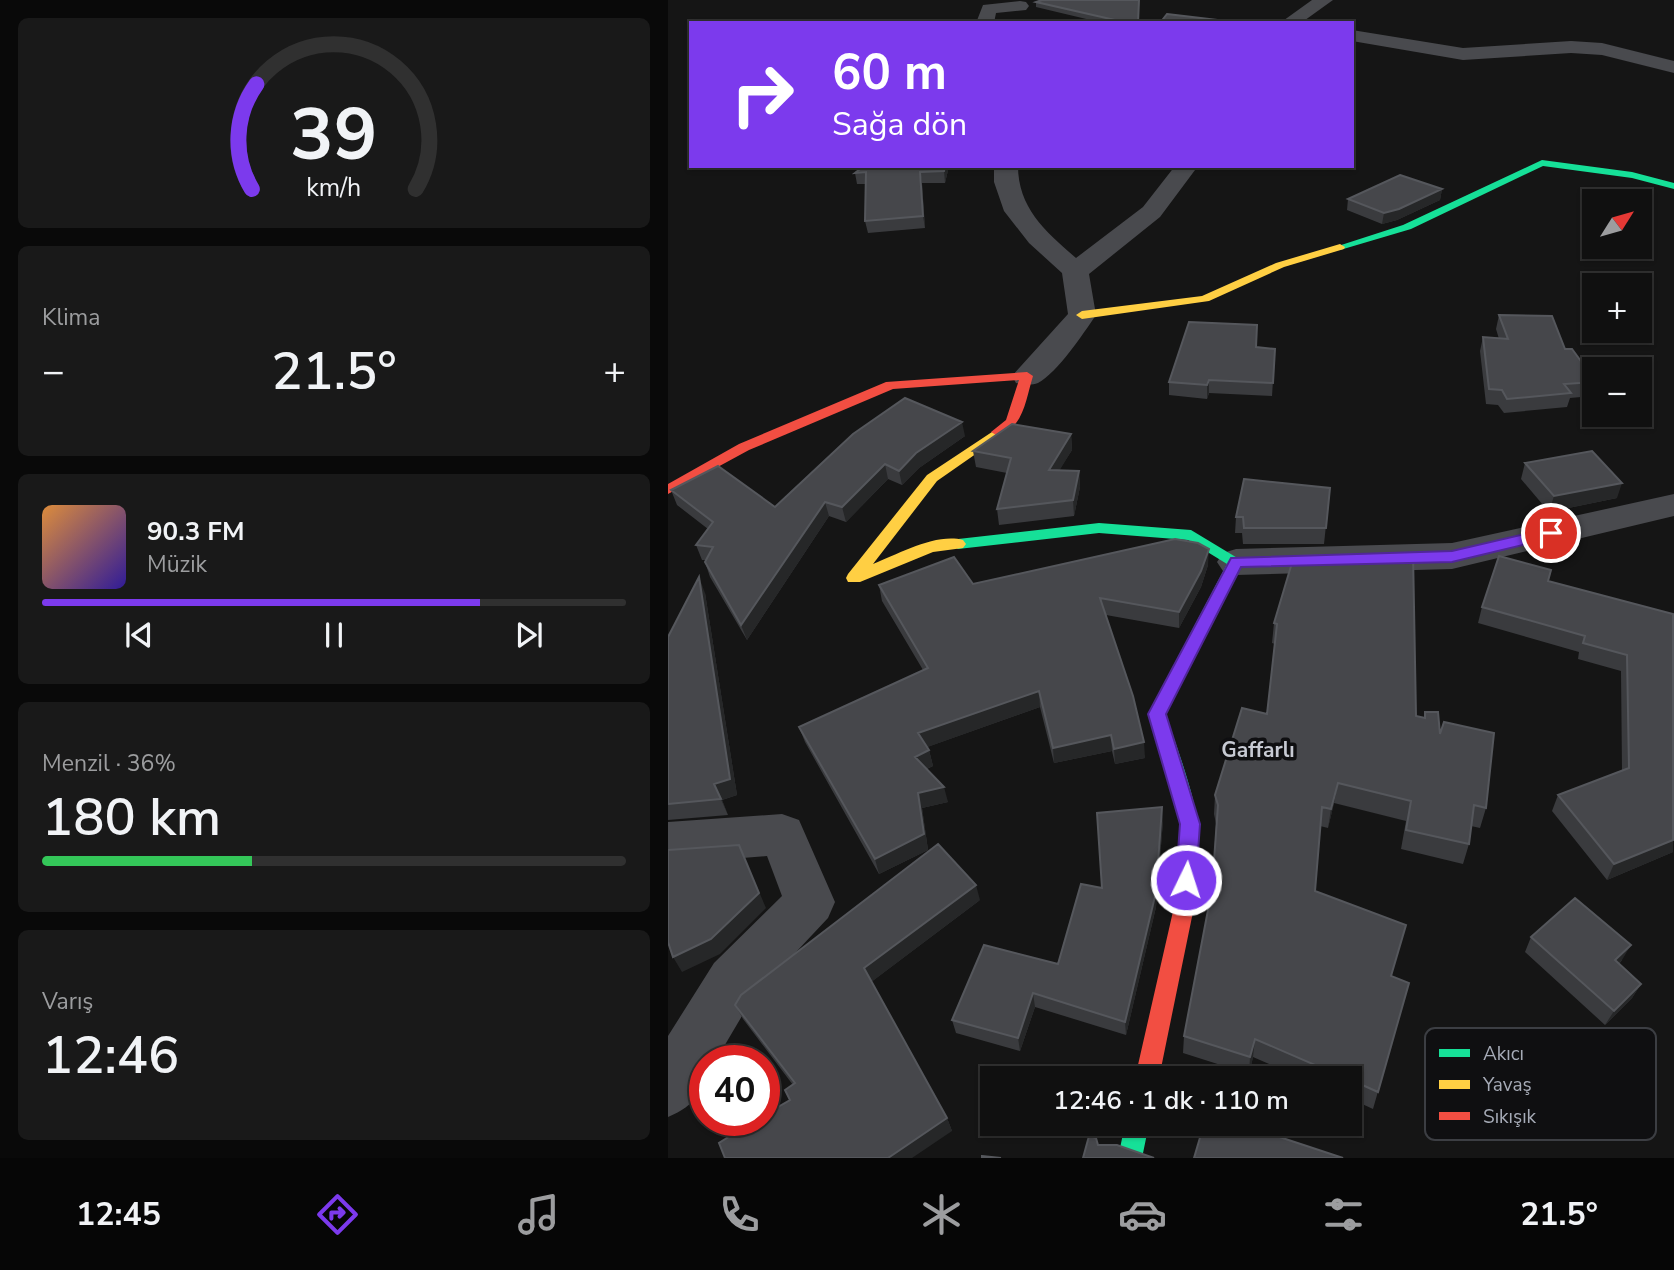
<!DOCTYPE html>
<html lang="tr">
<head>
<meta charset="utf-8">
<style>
	body { margin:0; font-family:"Nunito Sans",sans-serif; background:#191919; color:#f1f3f6; height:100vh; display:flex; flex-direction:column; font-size:26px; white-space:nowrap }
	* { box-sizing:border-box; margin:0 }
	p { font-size:23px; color:#9c9d9f }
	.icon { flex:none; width:38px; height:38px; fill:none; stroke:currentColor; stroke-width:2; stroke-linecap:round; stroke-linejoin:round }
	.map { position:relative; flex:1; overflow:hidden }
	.side { display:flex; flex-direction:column; gap:18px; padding:18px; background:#090909; width:668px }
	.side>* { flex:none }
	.banner { position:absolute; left:21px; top:21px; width:665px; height:147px; border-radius:0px; box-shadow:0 2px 5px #0004,0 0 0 2px #303030; background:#7c3aed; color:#fff; overflow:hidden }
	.needle { width:46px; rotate:53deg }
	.buttons { position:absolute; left:914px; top:189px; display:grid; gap:14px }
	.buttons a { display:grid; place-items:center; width:70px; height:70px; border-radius:0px; background:#101010; box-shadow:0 2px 5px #0004,0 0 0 2px #303030; font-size:35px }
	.speed { position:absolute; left:21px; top:1045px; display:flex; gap:14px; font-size:35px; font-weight:700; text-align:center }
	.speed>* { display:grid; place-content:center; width:91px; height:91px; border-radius:50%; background:#101010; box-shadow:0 2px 5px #0004,0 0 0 2px #303030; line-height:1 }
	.speed .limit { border:10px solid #d22; background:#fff; color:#111 }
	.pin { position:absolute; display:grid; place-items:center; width:60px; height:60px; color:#fff; margin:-30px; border:4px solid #fff; border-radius:50%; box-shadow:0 2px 7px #0007 }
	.me { position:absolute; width:77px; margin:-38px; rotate:4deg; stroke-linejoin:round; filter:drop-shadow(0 0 5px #0008) }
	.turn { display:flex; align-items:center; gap:24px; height:147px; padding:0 28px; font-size:32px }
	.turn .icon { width:91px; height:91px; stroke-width:2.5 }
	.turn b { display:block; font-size:49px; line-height:60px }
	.big { font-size:52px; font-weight:600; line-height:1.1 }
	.side .tile { flex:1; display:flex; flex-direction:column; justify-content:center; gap:10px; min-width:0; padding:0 24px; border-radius:10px; background:#191919 }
	.side .dial { align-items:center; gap:0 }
	.dial svg { height:182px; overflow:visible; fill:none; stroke:#303030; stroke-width:7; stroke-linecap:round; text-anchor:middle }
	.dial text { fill:#f1f3f6; stroke:none }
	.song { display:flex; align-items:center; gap:21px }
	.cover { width:84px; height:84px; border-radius:10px; background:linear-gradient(135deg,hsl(30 70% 55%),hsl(250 70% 35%)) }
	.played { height:7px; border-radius:4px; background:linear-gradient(90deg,#7c3aed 75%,#303030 75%) }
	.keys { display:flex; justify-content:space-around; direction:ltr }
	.heat { display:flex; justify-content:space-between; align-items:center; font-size:38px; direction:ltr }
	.charge { height:10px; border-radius:5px; background:linear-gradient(90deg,#34c759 36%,#303030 0) }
	.trip { position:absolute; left:312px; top:1066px; width:382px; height:70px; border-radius:0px; background:#101010; box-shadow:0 2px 5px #0004,0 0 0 2px #303030; font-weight:600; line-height:70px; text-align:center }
	.dock { display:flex; height:112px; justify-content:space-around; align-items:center; background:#060606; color:#9c9d9f }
	.dock .icon { width:49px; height:49px }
	.dock .active { color:#7c3aed }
	.dock b { font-size:32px; color:#f1f3f6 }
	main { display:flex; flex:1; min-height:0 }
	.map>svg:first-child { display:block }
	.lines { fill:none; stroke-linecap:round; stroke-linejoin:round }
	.street { fill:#494a4e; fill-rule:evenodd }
	.fast { fill:#16e098; fill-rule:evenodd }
	.slow { fill:#ffcf43; fill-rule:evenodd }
	.jam { fill:#f24e42; fill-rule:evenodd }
	.wall { fill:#3a3b3e }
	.shaded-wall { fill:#262728 }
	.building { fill:#46474b; stroke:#55575c; stroke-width:2 }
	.route { fill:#7c3aed; stroke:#51269a; stroke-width:2 }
	.labels { text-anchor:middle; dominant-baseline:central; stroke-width:7; stroke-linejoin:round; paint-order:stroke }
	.quarter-label { font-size:21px; font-weight:bold; fill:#c7cad3; stroke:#0f0f11 }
	.key { fill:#0f0f11; stroke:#3c3e43; stroke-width:2 }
	.key-label { font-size:19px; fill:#a6abb7 }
</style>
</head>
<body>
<main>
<section class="side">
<div class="tile dial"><svg viewBox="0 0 100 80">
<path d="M14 69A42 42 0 1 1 86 69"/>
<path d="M14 69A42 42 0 0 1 16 23" stroke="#7c3aed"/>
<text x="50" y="56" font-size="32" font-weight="700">39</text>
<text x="50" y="72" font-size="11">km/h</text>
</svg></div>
<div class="tile"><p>Klima</p>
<div class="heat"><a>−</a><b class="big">21.5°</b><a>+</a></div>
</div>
<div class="tile">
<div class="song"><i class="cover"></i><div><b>90.3 FM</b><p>Müzik</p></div></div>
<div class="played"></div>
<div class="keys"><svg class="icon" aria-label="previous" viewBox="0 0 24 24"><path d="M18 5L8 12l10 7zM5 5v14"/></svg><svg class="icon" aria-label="pause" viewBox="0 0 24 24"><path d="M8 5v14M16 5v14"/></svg><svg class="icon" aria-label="next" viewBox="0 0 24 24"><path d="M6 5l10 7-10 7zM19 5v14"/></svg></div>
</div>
<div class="tile"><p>Menzil · 36%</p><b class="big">180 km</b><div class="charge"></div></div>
<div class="tile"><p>Varış</p><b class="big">12:46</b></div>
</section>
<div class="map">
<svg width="1006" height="1158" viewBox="0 0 1006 1158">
	<rect width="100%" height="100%" fill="#151515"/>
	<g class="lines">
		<path class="street" d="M644,0h21l-32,23h-21z
			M352,1l6,1 3,4 -3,4 -30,3 -2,10h-18l7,-18z
			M684,30l111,18 108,-7 31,2 72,18v12l-72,-18 -31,-2 -108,7 -111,-19z
			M326,166h24c0,42 28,66 58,92l67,-51 32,-41h23l-38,51 -71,57 7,41c-13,19 -38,57 -58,68 -8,3 -15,1 -22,0l-4,-7 56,-62 -6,-41 -33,-30 -25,-32 -10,-29z
			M1006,494v22l-222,53 -216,6 -13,-4 -6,-9 6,-9 13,-4 216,-6z
			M114,814l17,6 36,82 -7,16 -76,81 -36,61h-11c0,31 -9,45 -37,57v-81l46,-73 68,-67 -15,-40 -99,8v-42z"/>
		<path class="fast" d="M874,160l90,12 42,11v6l-42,-11 -89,-12 -132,63 -71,21 -5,-3 68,-22z
			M431,523l92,7 53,32 -78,152c10,34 44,114 29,146l-7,3 -7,-3 -3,-6 2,-30 -32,-110 79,-150 -39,-24 -89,-7 -141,16 -8,-5 8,-5z
			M457,1124h24l-7,34h-24z"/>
		<path class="slow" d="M672,244l5,3 -1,2 -60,18 -75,34 -127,18 -6,-4 6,-4 120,-15 74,-33z
			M330,428l5,1 2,3 -2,3 -66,46 -64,83c26,-10 62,-31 90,-24l3,4 -3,4 -30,4 -73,30h-12l-2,-4 2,-4 79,-99z"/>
		<path class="jam" d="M359,372l6,4c-7,22 -9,52 -35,60l-7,-4 15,-12 13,-40 -126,9 -144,61 -81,44v-10l71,-40 147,-62z
			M520,845l7,3 3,6 -4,53 -35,171h-24l39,-171 4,-53 3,-6z"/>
	</g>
	<path class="wall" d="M368,2l102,21h-35l-67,-16z
		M281,166l-4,17h-23l3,45 -57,5 -3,-12 1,-37h-9l-2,-11z
		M774,189l-2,11 -43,20 -15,4 -35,-14 1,-11z
		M831,315l66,34 29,30v11l-2,6 -22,2 -3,9 -63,6 -6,-8 -12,-1 -6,-53 3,-14 16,2 -3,-10z
		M588,347l19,2 -3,47 -63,-3 -2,6 -38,-4v-13z
		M185,434l112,2 -46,32 -17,17 -14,-6 -42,43 -17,-6 -82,124 -37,-63 -5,-15 1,-2h-4l-6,-15 12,-16 -31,-24 -6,-15 104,17z
		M403,434l1,16 -13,20 20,1 1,16 -6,29 -75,9 -2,-16 10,-36 -31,-6 -3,-16z
		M857,463l92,35 -68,14 -28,-33z
		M662,488l-6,56h-81l-1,-11h-7l1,-16z
		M626,556l122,160 24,18 46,74 -6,20 -9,-2 -2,18 -6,20 -62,-15 5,-28 -72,-18 -6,25 -8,-2 -5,65 76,85 18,7 -36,126 -24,-11v-20h-47l-49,-21 -4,17 -66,-21 1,-17 28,-147 4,-65 -2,-10 1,-19 52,-81 8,-70 -3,-1 2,-20z
		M540,565l-7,22 -22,41 -73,-13 39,143 -30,6 -3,-13 -58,12 -14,-56 -113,40 2,3 4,16 -6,3 21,33 -26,6 6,42 -49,24 -74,-132 -6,-15 124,-57 -41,-69 -3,-16 94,-1z
		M880,581l125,33v238l-66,28 -55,-69 6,-16 64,-24 -1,-100 -43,-12 1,-7 -101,-29 4,-16z
		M37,593l32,202 -15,5 6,15 -60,5v-183z
		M495,821l-7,86 -30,128 -91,-28 -15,44 -64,-18 -4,-13 106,-56 44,-76z
		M312,900l-109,82 76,136 5,13 -162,-31 3,-15 -50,-66 -8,-14z
		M863,937l91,23 -3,4 22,20 -9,14 -27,27 -80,-73z"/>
	<path class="shaded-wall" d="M277,166h4l-4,17 -1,-12z
		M252,172l2,11 3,45 -2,-12z
		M774,189l-2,11 -43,20 -15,4 2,-11z
		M541,380v13l-2,6v-14z
		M294,422l3,14 -46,32 -17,17 -3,-14 17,-18z
		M403,434l1,16 -22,36 -1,-16z
		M217,464l3,15 -42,43 -4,-15z
		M411,471l1,16 -6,29 -1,-16z
		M954,483l-5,15 -68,14 5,-16z
		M157,502l4,14 -82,124 -6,-15z
		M541,549l-1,16 -7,22 -22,41v-16z
		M31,577l6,16 32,202 -15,5 6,15 -14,-31z
		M371,691l1,16 -118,42 -4,-16z
		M443,735l1,16 -58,12 -1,-15z
		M476,742l1,16 -30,6 -1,-15z
		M261,750l4,16 -14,6 -4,-15z
		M670,783l-4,20 -6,25 3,-19z
		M276,787l4,15 -26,6 6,42 -49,24 -4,-15 43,-66z
		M494,807l1,14 -7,86 -30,128 -1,-13z
		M1005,840v12l-66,28 7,-16z
		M71,845l27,63 -46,46 -38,18 -9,-15z
		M308,885l4,15 -110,83 -6,-15z
		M963,945l-9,15 -15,15 8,-15z
		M973,984l-9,14 -27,27 9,-14z
		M365,993l2,14 -15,44 -2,-13z
		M587,1039l-2,18 -4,17 1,-17z
		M279,1118l5,13 -40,27h-24z"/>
	<path class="building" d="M374,0h97l-1,23h-10l-92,-21z
		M499,14l76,9h-83z
		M196,166h81l-1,5 -24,1 3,44 -58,5 1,-49 -11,1z
		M732,175l42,14 -43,20 -15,4 -36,-14z
		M831,315l53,1 13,33h7l22,30v3l-30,2 7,9 -64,6 -5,-9 -13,-1 -6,-52 25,2z
		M521,322l68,3 -1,22 19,2 -2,34 -64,-3 -2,5 -38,-3z
		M237,398l57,24 -46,31 -17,18 -14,-7 -43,43 -17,-5 -84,123 -36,-63 8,-15 -17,-2 17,-23 -42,-32 47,-24 57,41 78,-73z
		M344,424l59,10 -22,36 30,1 -6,29 -76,9 14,-51 -38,-7z
		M924,451l30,32 -68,13 -29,-33z
		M576,479l86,9 -4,40h-82l-1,-11h-7z
		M507,539l23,4 11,6 -8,22 -22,41 -79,-14 33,98 11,46 -30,7 -3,-14 -58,13 -14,-57 -121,42 11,17 -14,7 29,30 -26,6 6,41 -49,25 -76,-132 129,-59 -49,-83 75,-28 19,27z
		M745,553l3,163 9,2v-6h13l2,22 4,-12 50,11 -8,75 -12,-3 -5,39 -63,-14 5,-29 -73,-18 -7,26 -9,-2 -7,84 91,34 -15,51 18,7 -31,109 -29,-13v-1h-4l-90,-39 -5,18 -66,-21 28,-147 6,-84 -3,-10 27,-87 25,6 10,-90 -3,-1 20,-67z
		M831,556l52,14 -3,11 125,33v226l-59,24 -56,-69 71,-27 -2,-113 -44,-12 2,-7 -103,-29z
		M31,577l31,202 -16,5 7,15 -53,5v-167z
		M494,807l-6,85 -31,130 -92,-29 -15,45 -66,-18 32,-75 74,19 23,-80 21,4 -5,-75z
		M270,844l38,41 -112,83 83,150 -59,40h-163l-6,-15 37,-23h8v-5l26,-15 -5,-10 10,-7 -60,-78 6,-10z
		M71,845l20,48 -48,46 -38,18 -5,-15v-92z
		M907,898l56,47 -16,15 26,24 -27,27 -83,-74z
		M536,1124h36l103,34h-149z
		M421,1136l7,2 2,7h19l37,13h-71z
		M314,1156l19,2h-19z"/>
	<path class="route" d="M883,528l5,2 2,3 -2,4 -104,25 -211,5 -75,147 34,110 -4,56 -3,6 -7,3 -7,-3 -3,-6 4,-56 -32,-110 83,-156 221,-7z"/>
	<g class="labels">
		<g class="quarter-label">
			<text x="590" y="750">Gaffarlı</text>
		</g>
	</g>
	<rect x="757" y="1028" width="231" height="112" rx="10" class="key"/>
	<rect x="771" y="1049" width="31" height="8" fill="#16e098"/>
	<rect x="771" y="1080" width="31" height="9" fill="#ffcf43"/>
	<rect x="771" y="1112" width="31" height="8" fill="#f24e42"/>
	<g class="key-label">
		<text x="815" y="1060">Akıcı</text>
		<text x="815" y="1091">Yavaş</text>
		<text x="815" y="1123">Sıkışık</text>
	</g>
</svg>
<div class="buttons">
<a><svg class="needle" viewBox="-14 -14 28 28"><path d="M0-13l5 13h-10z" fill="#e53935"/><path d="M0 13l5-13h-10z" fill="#9c9d9f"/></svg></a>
<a>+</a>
<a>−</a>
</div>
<div class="speed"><div class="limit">40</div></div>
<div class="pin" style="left:883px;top:533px;background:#d93025"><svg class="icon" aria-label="arrive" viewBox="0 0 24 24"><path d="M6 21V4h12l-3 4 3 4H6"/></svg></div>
<svg class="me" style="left:518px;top:880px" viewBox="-20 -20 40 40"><circle r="17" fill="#7c3aed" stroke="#fff" stroke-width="3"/><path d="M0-11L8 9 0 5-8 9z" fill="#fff"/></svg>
<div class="trip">12:46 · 1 dk · 110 m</div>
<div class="banner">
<div class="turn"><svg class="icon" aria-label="right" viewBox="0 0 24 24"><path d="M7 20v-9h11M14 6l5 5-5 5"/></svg><div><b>60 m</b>Sağa dön</div></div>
</div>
</div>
</main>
<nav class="dock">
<b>12:45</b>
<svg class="icon active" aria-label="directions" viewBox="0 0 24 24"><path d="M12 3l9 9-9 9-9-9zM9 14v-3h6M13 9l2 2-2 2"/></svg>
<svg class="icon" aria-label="music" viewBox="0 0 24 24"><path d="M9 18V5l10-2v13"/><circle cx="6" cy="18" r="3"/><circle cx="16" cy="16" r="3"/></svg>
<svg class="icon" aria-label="phone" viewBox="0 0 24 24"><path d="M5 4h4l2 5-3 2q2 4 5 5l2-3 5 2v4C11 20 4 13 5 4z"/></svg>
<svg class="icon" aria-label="climate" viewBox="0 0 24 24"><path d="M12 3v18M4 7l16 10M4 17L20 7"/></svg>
<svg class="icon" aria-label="car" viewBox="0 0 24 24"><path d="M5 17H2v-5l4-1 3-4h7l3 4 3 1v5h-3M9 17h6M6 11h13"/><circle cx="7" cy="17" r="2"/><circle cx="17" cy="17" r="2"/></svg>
<svg class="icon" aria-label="filters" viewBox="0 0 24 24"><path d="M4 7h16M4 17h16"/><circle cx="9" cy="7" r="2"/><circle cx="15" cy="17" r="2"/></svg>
<b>21.5°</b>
</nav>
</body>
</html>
